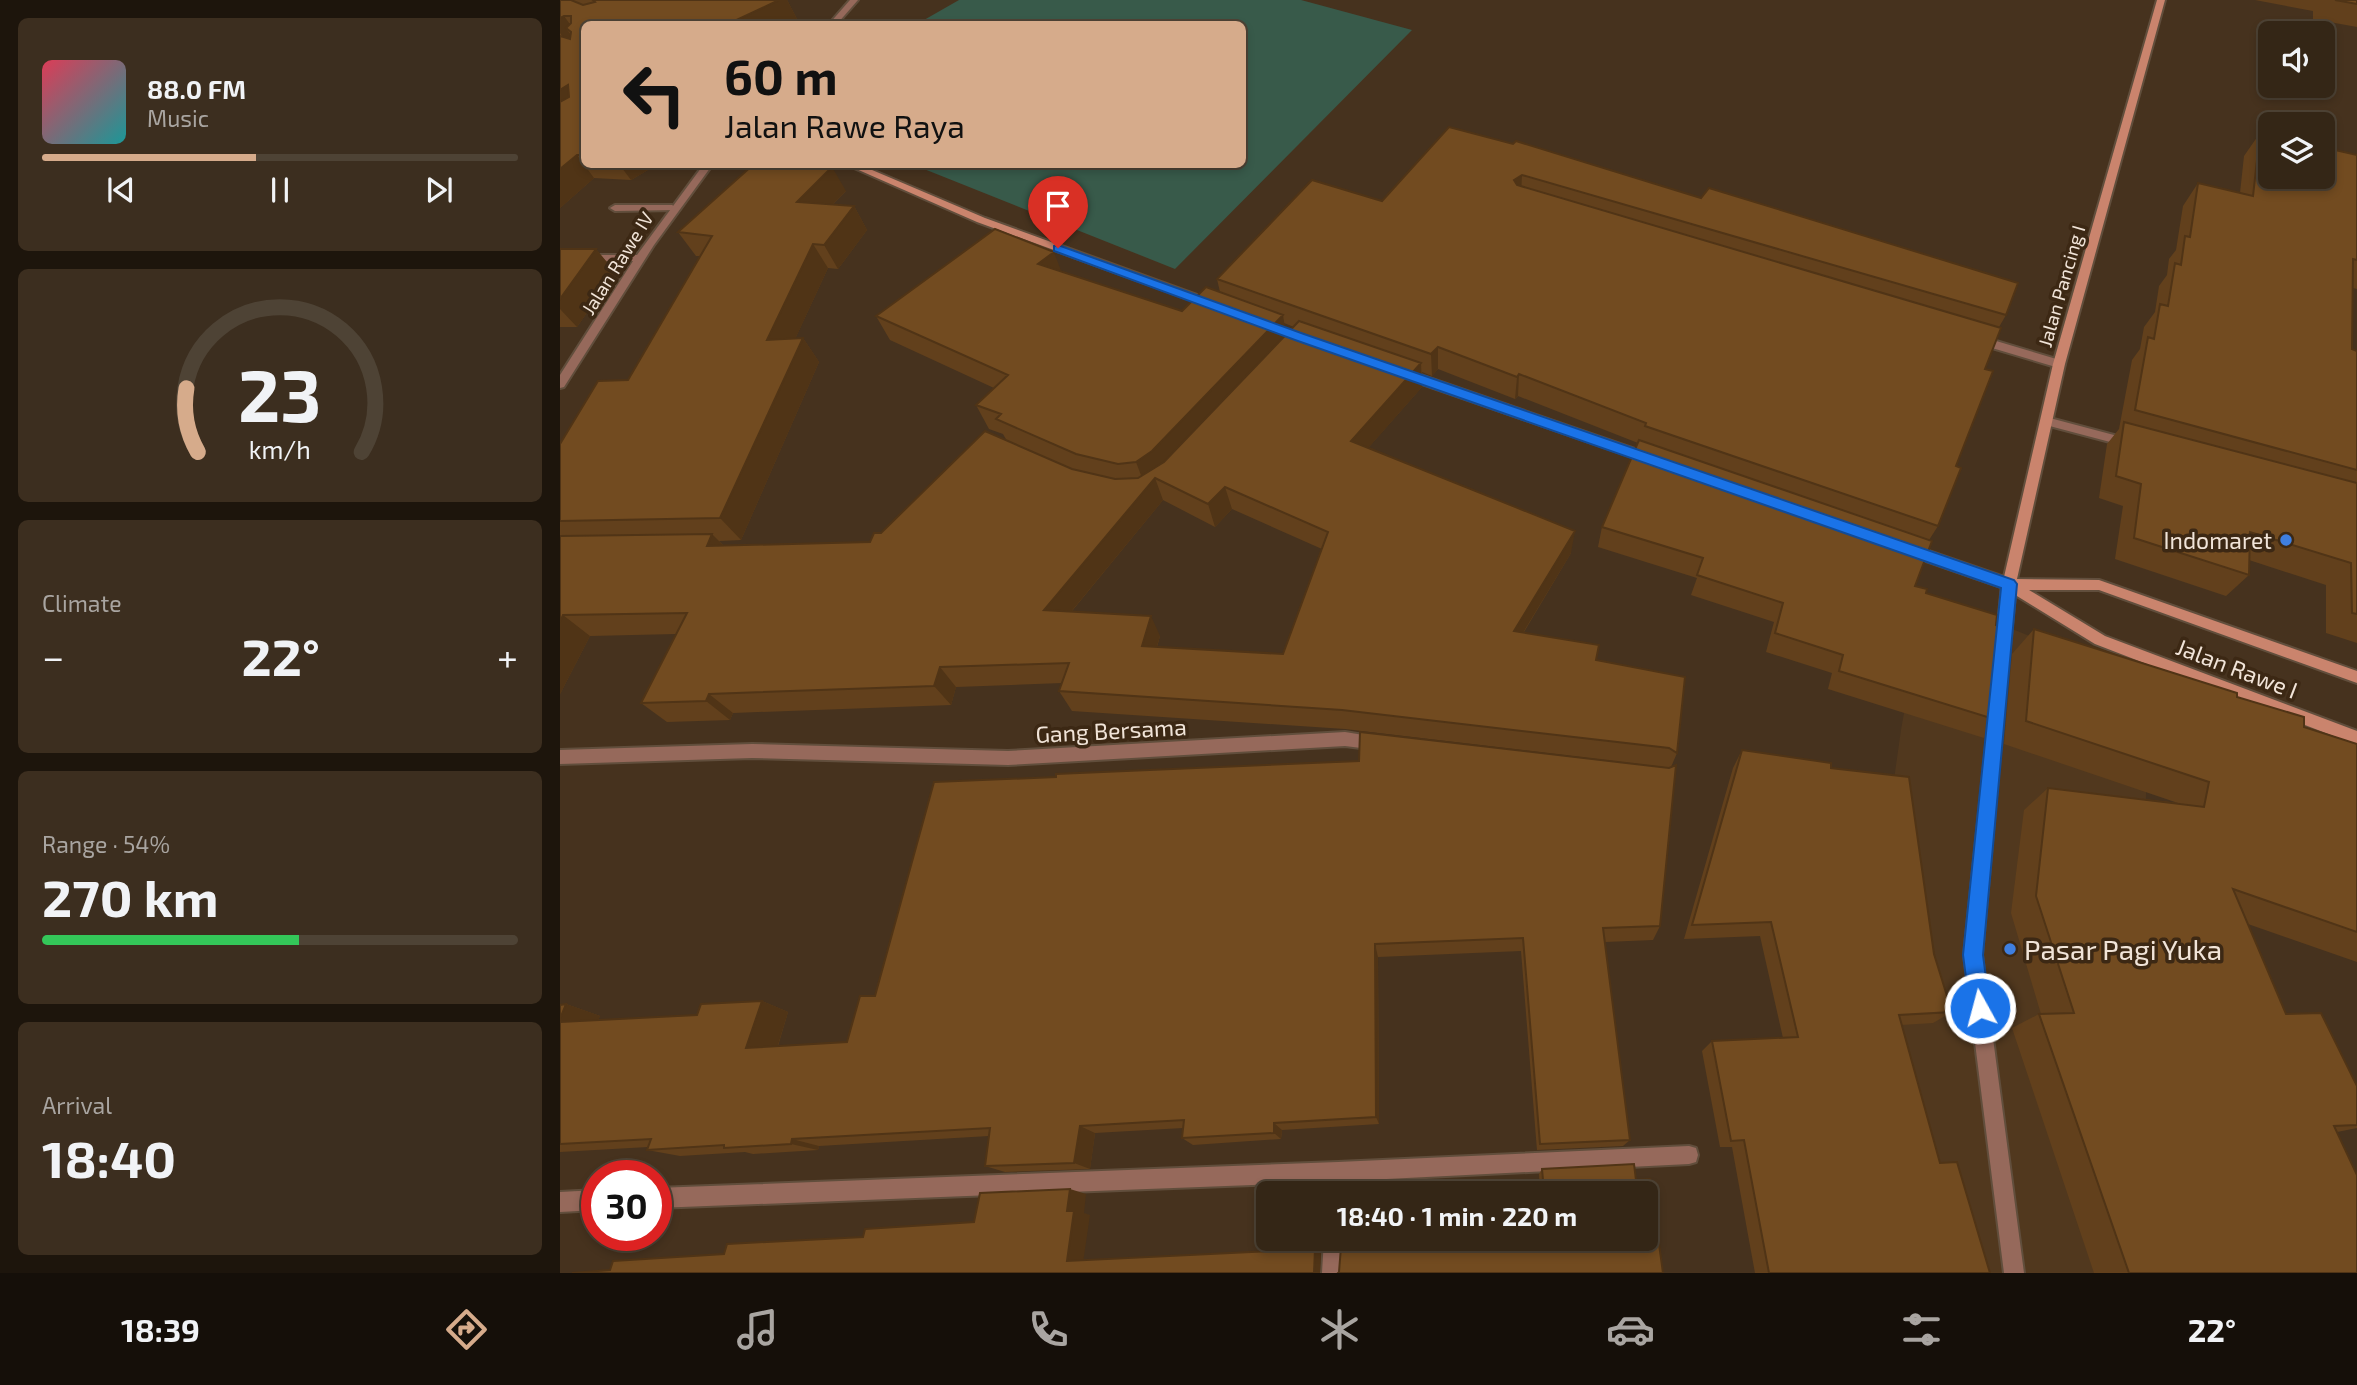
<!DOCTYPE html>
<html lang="en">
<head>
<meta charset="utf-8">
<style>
	body { margin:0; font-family:"Exo 2",sans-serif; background:#3c2e1f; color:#f1f3f6; height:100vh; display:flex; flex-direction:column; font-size:26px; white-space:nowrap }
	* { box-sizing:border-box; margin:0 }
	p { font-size:23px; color:#a9a5a1 }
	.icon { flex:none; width:38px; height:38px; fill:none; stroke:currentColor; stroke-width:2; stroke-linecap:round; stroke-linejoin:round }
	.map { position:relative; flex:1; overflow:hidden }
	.side { display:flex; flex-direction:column; gap:18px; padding:18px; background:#1d150c; width:560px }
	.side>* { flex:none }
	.banner { position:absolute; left:21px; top:21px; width:665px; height:147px; border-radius:10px; box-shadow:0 4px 10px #0003,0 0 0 2px #4e4335; background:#d6ab8b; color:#111; overflow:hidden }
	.controls { position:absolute; left:1698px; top:21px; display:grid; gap:14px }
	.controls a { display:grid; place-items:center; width:77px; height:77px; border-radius:10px; background:#342616; box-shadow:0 4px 10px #0003,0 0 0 2px #4e4335; font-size:35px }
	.speed { position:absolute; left:21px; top:1160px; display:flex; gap:14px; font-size:35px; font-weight:700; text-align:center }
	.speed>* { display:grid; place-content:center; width:91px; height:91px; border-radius:50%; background:#342616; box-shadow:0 4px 10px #0003,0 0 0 2px #4e4335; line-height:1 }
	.speed .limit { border:10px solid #d22; background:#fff; color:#111 }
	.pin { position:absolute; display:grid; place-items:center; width:60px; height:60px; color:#fff; margin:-72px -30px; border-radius:50% 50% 50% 0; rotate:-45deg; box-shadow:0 0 7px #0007 }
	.pin .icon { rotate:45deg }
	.me { position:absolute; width:77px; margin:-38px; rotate:353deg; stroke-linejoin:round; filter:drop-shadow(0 0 5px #0008) }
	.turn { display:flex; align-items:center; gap:24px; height:147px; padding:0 28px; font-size:32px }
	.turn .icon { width:91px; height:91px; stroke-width:2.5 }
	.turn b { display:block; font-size:49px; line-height:60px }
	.big { font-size:52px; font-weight:700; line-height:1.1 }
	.side .card { flex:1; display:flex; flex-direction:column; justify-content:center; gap:10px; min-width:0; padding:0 24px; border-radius:10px; background:#3c2e1f }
	.side .dial { align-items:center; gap:0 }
	.dial svg { height:182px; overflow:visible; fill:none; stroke:#4e4335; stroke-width:7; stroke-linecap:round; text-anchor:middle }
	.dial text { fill:#f1f3f6; stroke:none }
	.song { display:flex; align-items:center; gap:21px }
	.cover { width:84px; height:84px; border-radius:10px; background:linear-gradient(135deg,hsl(350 70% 55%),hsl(180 70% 35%)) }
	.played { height:7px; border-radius:4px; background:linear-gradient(90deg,#d6ab8b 45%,#4e4335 45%) }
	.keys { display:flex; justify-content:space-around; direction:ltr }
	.heat { display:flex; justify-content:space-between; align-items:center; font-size:38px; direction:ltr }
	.charge { height:10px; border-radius:5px; background:linear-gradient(90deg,#34c759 54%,#4e4335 0) }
	.trip { position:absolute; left:696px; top:1181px; width:402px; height:70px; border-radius:10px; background:#342616; box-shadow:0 4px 10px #0003,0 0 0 2px #4e4335; font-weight:700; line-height:70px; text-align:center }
	.tabs { display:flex; height:112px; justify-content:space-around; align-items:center; background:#150f09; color:#a9a5a1 }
	.tabs .icon { width:49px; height:49px }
	.tabs .active { color:#d6ab8b }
	.tabs b { font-size:32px; color:#f1f3f6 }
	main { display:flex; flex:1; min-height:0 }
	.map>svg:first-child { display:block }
	.built { fill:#51381e }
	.green { fill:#385a4a }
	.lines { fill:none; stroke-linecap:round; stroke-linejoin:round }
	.lane-casing { stroke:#614e3c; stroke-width:4 }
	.street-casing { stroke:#614e3c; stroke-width:4 }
	.secondary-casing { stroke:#614e3c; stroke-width:4 }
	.lane { fill:#96695b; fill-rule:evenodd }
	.street { fill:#96695b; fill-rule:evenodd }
	.secondary { fill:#ca846d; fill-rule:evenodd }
	.wall { fill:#62401c; fill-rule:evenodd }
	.shaded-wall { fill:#503416 }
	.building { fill:#724b20; stroke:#503416; stroke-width:2; fill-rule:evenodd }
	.route { fill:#1a73e8; stroke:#114b97; stroke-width:2 }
	.shop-dot { fill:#3f7fe0; stroke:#3c2814; stroke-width:2.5 }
	.labels { text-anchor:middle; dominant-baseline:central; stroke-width:7; stroke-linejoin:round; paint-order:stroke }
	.far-street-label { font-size:19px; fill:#f1e4d8; stroke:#3c2814 }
	.poi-label { font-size:23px; fill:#f1e4d8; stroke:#3c2814; text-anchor:end }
	.street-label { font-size:23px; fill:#f1e4d8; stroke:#3c2814 }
	.near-poi-label { font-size:28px; fill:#f1e4d8; stroke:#3c2814; text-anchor:start }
</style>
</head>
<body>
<main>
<section class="side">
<div class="card">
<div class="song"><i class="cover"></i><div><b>88.0 FM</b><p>Music</p></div></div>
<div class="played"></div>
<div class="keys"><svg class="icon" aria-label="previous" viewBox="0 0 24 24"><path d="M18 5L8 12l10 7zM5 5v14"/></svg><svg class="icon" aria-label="pause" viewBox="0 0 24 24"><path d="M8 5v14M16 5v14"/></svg><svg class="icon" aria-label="next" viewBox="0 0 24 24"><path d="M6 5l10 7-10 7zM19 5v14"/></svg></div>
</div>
<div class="card dial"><svg viewBox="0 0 100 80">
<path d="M14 69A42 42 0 1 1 86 69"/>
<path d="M14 69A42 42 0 0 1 9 41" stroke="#d6ab8b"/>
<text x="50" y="56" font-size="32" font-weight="700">23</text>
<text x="50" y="72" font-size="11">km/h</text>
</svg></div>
<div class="card"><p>Climate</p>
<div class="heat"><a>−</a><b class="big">22°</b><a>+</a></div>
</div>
<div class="card"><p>Range · 54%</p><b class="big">270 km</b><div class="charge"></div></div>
<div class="card"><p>Arrival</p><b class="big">18:40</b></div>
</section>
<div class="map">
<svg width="1797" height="1273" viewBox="0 0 1797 1273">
	<rect width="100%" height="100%" fill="#46321e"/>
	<path class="built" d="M1365,594l222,89 -2,224 47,366h-274l-54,-281 37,-262z"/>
	<path class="green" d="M399,0h342l111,30 -237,239 -261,-104 328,-1v-140h-325z"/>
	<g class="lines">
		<defs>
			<path id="lane" d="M112,205l5,3 -1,2 -61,1 -5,-3 5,-3z"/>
			<path id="street" d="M290,0h8l-21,24h-8z
				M144,164h9l-59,81 -90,142 -4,1v-13l73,-114h-73v-6h77z
				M1416,335l87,26 2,3 -6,4 -87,-26 -2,-3z
				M1486,417l83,22 6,4 -6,4 -87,-23 -2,-3z
				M1449,579l7,5 -6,62 -2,4h-10l-2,-4 6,-62z
				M1437,702l5,1 2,5 -22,247 42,318h-20l-40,-318 26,-247 2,-5z
				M785,732l37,6 3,5 -3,5 -5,2 -32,-4 -337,19 -256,-7 -192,6v-14l192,-6 256,7z
				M1129,1146l7,2 2,7 -2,7 -7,2 -342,17 -1,13h-20l1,-12 -671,26v-20l682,-26z
				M37,1190v20l-37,2v-20z
				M764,1239h20l-2,34h-20z"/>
			<path id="secondary" d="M1597,0h8l-100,364 -48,215 82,1 258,91v12l-258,-93h-70l76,46 252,95v14l-262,-101 -91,-56 -98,-34 -2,-4 7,-5 93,32 49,-213z
				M285,164h13l127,54 231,84 1,2 -5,3 -4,-1 -231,-84z
				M846,370l249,86 2,3 -6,4 -4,-1 -245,-85v-6z"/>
		</defs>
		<use href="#lane" class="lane-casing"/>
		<use href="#street" class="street-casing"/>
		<use href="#secondary" class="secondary-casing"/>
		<use href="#lane" class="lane"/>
		<use href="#street" class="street"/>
		<use href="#secondary" class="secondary"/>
	</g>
	<path class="wall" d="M0,0h227l10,19 -213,5v140h74l-27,16 -37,-2 -34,30z
		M1695,0h102v27l-44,-8v-8z
		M889,127l557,188 -7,12 -14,42 -47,157 -9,14 -14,46 11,7 70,32 4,96 -16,17 -156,-49 4,-16 -66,-21 8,-30 -83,-27 6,-17 -99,-31 4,-20 36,-84 -120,-47 -3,3 -77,-30 -6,7 -10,-4v15l-54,61 203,105 -47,79 72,28 81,93 -6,14 -11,159 -7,14 -48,2 25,198 -7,6 -86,4 -16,-199 -143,6 1,167 -97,6 -1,9 -88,6 -11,-7 1,-10 -88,5 -5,36 -85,3 -20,-6 4,-30 -170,10 -1,4 -65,4 -8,-2 -65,4 -33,-6 1,-3 -88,5v-147l6,-1 34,12 -2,4 99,-5 65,-14 26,11 -10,34 69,-4 28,-46 789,-229 -319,-38 -273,-18 -13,-20 3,-8 -106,4 -5,18 -218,8 -3,7 -63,2 -26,-19 35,-69 -86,2 -30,58v-250l68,-64 72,-124h-4l-18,-24 168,-41 -13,13 21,2 13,24 -29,39 -10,-1 -33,71 8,-1 16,24 -78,178 -22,1 5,5 146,-4 11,-9 126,-92 -4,-7 -14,-5 -13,-24 18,-17 -104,-48 -14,-24 185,-45 121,40 38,-19 -3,-13 165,-78zM724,323l10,4 -8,8zM603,500l52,27 17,-18 90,40 -39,105 -126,-7 3,-11 -88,-25z
		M1700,133l97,22v134l-4,-1 -1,61 5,2v292l-31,-10v-48l-77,-25v15l-23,21 -111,-37 8,-53 -24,-8 8,-54 12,-15 13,-69 8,-11 4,-22 11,-15 4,-26 8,-11 2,-16 7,-9 7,-44 15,-23 42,10 4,-37z
		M0,249h36l19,23 -38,55h-17z
		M1474,629l203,68 67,30 53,17v218l-109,-38 38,90 71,72v42l-20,4 20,141h-263l-82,-245 27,-14h2l-30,-101 13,-103 24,-22 130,15 -174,-59 8,-90z
		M1182,750l89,18 103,186 18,58 -19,11 -32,2 39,138 50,110h-235l-23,-126h-12l-18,-96 10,-10 71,-3 -23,-102 -76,3 49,-171z
		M982,1169l94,11 -297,92 7,-25 194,-56 -1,-17z"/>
	<path class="shaded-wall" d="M219,0h8l10,19 -12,5h-57z
		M4,16l16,22 -14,-10 9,13 -7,4 -8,-12v-15z
		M8,85l16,22 -24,16v-33z
		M17,155l17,23 -34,30v-39z
		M59,164h39l-27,16z
		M272,167l14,24 -35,35 -14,-24z
		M962,175l-1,22 -7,-17z
		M294,206l13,24 -29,39 -14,-24z
		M253,244l15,24 -44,95 -17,-23z
		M36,249l19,23 -38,55 -17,-18v-10z
		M494,252l9,24 -25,-12z
		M723,315l4,25 -132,138 8,22 -107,130 -12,-20 101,-124 -9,-24z
		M243,338l16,24 -78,178 -21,-22z
		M878,347v22l-6,7 -1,-22z
		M861,363l1,24 -68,77 -3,-23z
		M959,374l-1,22 -3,3 2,-22z
		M665,487l7,22 -17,18 -7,-23z
		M1015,531l-4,22 -59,98 2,-20z
		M152,534l22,22 -27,-10z
		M3,615l27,21 -30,58v-72z
		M591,616l9,20 -9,30 -9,-20z
		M380,667l16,20 -5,18 -17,-19z
		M149,694l24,19 -3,7 -24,-19z
		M815,944l3,13 1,167 -3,-7z
		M202,1001l26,11 -14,46 -28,-10z
		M6,1004l34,12 -7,17 -33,-11v-3z
		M714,1123l8,7 -1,9 -7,-6z
		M520,1126l15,7 -5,36 -16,-6z
		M232,1139l27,7 -1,4 -27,-6z
		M510,1189l16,5 -2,19 6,2 -7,48 -16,-2v-50z
		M755,1249l6,2 -1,22h-6z"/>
	<path class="building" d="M0,0h11l12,5 12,-3 -2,-2h186l-51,24h-144v131h-7l-17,14v-67l9,-5 -1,-12 -8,5v-54l10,3 1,-7 -5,-4 5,-5v-7h-7l-4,2z
		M1775,0h22v4z
		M889,127l64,17 3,-3 185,57 8,-10 309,95 -12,32 -484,-140 -8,5 3,5 484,143 -16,41 8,2 -37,95 5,2 -23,58 -293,-100 1,-3 -127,-49 -2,3 -79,-30 -7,7 -214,-75 95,-99 70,21z
		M1700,133l10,2v42h52v-30l35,8v105l-4,-1 -1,90 5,2v119l-222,-60 13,-73 6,2 6,-35 8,2 7,-43 6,2 4,-29 5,1 8,-54 55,13z
		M194,164h59l19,3 -35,35 57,4 -30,39 -11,-1 -46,96 36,-2 -83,180 -160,3v-77l38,-63 30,-1 84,-144 -34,-4z
		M435,229l59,23 -16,12 144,47 24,-24 77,28 -131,136 -16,11 -18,2 -42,-10 -80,-35 5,-5 -25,-9 32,-30 -132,-59z
		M0,249h36l-36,50z
		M739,321l122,42 -70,78 224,90 -61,100 85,14 -3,15 89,17 -8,76 -8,-5 -327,-38 -283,-19 10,-28 -129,4 -6,19 -225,8 -3,7 -65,2 46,-90 -124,2 -3,7v-86l152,-2 -5,12 163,-4 4,-9h7l104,-102 87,38 43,10 23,-1 26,-16zM595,478l53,26 17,-17 103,45 -45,122 -141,-8 9,-30 -107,-6z
		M1564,422l233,61v131l-5,-1 -1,-50 -101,-31 -1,43 -115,-37 7,-54 -25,-8z
		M1079,440l293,101 -17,45 12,3 -1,4 71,22 -1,10 12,4 -8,92 -161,-50 4,-16 -68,-22 8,-30 -86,-28 6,-17 -101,-31z
		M1474,629l203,64v4l67,20v10l53,17v188l-124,-43 53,125 35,-1 36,73v39l-23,1 23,49v98h-228l-90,-259 35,-1 -38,-117 12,-108 156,19 5,-25 -183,-61z
		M800,732l309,36 7,-3 -16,161 -57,2 27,212 -90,4 -17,-206 -148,6 1,173 -102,6v10l-92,5 2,-18 -104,6 -6,37 -89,3 5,-38 -198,11 -1,5 -67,4v-3l-77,5 4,-11 -91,5v-122l137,-7 4,-11 61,-3 -16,47 101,-6 13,-46h15l59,-214 122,-5v-3l303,-13z
		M1182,750l89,13v5l78,9 25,177 18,58 -53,3 41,148 17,-1 33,111h-221l-25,-133 -13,1 -19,-100 86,-4 -27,-115 -79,3z
		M6,1004l-6,15v-14z
		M1074,1164l2,16 14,-1 13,94h-325l1,-1 2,-25h5v-8h301v-45h-159l56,-3 -2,-22z
		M510,1189l-3,22h7l-7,50 248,-12 -1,24h-742l38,-3 3,-9 111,-7 3,-10 136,-7 2,-8 109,-7 6,-29z"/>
	<path class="route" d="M498,245l246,89 710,246 3,4 -34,371 7,53 -3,7 -7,3 -7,-3 -3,-7 -7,-53 38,-367 -706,-248 -241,-89v-5z"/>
	<g class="shop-dot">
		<circle cx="1726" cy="540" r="7"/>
		<circle cx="1450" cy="949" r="7"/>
	</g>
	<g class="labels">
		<g class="far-street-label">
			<text transform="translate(57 263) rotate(-58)">Jalan Rawe IV</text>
			<text transform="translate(1501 286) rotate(-74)">Jalan Pancing I</text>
		</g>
		<g class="poi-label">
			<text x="1712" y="540">Indomaret</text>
		</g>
		<g class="street-label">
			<text transform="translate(1677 668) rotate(21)">Jalan Rawe I</text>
			<text transform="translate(551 730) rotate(-3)">Gang Bersama</text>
		</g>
		<g class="near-poi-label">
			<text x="1464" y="949">Pasar Pagi Yuka</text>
		</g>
	</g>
</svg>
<div class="controls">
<a><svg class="icon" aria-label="sound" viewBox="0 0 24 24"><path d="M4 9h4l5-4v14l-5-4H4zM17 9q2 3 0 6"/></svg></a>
<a><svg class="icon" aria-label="layers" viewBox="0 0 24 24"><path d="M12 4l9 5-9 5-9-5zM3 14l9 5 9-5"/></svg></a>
</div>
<div class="speed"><div class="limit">30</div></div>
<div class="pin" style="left:498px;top:248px;background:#d93025"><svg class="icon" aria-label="arrive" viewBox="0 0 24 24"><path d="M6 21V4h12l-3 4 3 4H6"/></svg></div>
<svg class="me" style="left:1420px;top:1008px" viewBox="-20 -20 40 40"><circle r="17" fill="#1a73e8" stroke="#fff" stroke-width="3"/><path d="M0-11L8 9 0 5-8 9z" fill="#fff"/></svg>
<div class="trip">18:40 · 1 min · 220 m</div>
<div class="banner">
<div class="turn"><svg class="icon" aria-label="left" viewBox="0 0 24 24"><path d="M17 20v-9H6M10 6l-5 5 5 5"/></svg><div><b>60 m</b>Jalan Rawe Raya</div></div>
</div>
</div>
</main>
<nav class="tabs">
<b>18:39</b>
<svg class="icon active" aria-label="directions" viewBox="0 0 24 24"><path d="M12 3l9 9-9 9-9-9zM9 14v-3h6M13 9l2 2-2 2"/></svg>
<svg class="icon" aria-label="music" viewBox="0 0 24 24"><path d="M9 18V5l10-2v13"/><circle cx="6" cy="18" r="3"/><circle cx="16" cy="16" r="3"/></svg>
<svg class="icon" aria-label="phone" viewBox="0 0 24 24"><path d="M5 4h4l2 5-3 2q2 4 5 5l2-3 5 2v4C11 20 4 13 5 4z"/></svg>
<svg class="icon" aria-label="climate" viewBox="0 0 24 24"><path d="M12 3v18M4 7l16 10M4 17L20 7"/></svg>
<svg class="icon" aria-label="car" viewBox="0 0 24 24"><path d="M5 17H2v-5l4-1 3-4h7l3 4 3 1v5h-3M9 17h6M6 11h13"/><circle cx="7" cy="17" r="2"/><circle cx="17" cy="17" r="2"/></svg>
<svg class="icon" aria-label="filters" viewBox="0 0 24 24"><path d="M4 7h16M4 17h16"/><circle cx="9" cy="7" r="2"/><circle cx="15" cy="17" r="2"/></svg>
<b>22°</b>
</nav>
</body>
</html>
